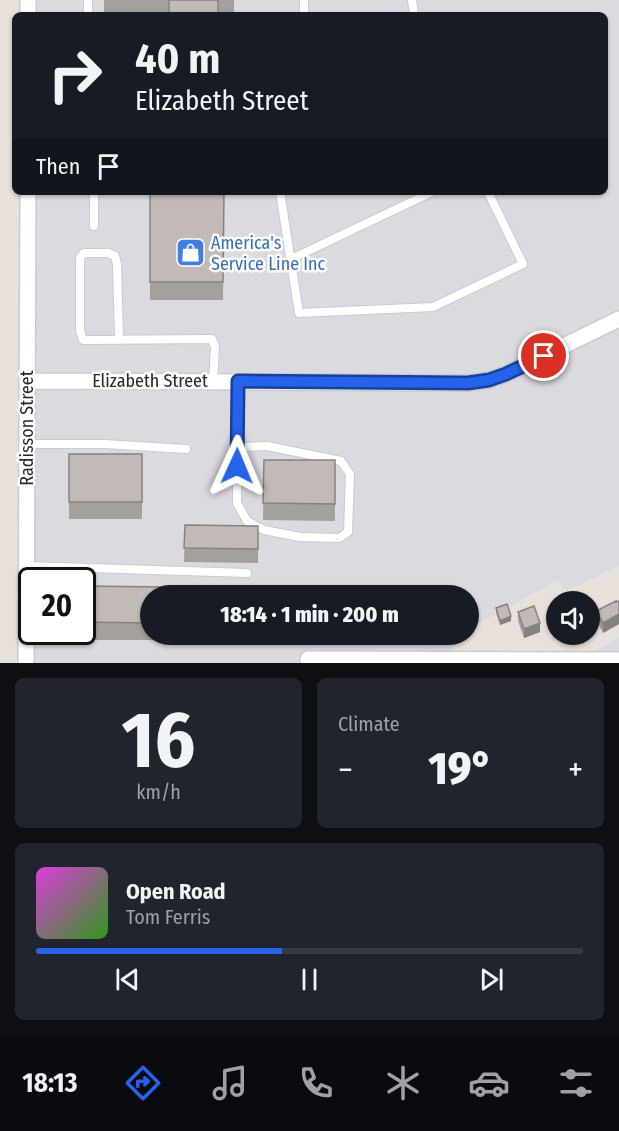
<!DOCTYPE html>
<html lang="en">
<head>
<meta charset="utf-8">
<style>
	body { margin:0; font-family:"Fira Sans Condensed",sans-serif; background:#20242c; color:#f1f3f6; height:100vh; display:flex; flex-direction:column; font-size:22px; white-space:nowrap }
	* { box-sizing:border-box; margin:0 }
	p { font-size:20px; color:#9ea1a6 }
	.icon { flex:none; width:33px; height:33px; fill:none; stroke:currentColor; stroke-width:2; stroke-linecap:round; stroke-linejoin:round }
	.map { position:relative; height:663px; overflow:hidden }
	.side { display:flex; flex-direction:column; gap:15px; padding:15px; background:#0d0f14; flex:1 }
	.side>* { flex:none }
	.banner { position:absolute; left:12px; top:12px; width:596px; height:183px; border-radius:9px; box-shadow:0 2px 4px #0004; background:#171b24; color:#f1f3f6; overflow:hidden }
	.buttons { position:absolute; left:546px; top:591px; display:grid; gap:12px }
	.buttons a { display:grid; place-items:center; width:54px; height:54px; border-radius:50%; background:#171b24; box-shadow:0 2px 4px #0004; font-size:30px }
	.speed { position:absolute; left:18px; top:567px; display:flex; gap:12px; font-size:30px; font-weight:700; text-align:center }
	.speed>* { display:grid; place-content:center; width:78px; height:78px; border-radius:50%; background:#171b24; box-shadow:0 2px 4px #0004; line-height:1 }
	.speed .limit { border:3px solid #111; border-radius:9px; background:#fff; color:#111 }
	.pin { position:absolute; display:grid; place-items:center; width:51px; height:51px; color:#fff; margin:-26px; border:3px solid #fff; border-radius:50%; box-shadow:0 2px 6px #0007 }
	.me { position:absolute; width:66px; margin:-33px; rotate:1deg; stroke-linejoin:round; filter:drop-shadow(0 0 4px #0008) }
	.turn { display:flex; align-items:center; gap:21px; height:126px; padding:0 24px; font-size:27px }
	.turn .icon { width:78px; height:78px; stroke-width:2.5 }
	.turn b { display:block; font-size:42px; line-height:51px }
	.then { display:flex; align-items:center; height:57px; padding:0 24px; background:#0003; gap:12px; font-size:22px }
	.big { font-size:45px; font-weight:800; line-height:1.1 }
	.side .card { flex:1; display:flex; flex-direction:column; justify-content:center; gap:9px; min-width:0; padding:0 21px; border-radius:9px; background:#20242c }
	.side .dial { align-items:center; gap:0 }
	.dial b { font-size:78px; line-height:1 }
	.song { display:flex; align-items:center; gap:18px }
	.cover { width:72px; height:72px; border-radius:9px; background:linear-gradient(135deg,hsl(300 70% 55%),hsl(110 70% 35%)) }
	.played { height:6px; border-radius:3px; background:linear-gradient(90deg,#2563eb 45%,#363941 45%) }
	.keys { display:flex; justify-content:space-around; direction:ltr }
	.heat { display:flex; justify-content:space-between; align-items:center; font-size:33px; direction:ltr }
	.side .tiles { flex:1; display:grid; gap:15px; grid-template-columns:1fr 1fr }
	.card:last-child { grid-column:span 2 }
	.trip { position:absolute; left:140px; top:585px; width:339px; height:60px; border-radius:30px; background:#171b24; box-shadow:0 2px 4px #0004; font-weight:800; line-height:60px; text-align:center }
	.tab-bar { display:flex; height:96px; justify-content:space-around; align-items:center; background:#090b0e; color:#9ea1a6 }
	.tab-bar .icon { width:42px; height:42px }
	.tab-bar .on { color:#2563eb }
	.tab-bar b { font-size:27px; color:#f1f3f6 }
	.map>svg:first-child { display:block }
	.industrial { fill:#dbdae1; fill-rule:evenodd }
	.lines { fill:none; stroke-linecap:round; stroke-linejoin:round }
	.service-casing { stroke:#c6cbd4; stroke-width:10 }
	.minor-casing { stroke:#c6cbd4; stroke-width:18 }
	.service { stroke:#fff; stroke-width:8 }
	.minor { stroke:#fff; stroke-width:15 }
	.wall { fill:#a6a09d }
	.shaded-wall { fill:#878280 }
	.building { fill:#c1bab7; stroke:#878280; stroke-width:1.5 }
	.route-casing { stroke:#184099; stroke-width:15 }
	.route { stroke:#2563eb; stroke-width:10 }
	.labels { text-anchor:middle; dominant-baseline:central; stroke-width:5; stroke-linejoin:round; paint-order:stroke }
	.shop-label { font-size:18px; fill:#366cbe; stroke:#fff; text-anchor:start }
	.street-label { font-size:18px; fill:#272727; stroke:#fff }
</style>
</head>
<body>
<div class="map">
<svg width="619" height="663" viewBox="0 0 619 663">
	<rect width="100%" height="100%" fill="#e8e0da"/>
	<path class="industrial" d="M28,0h591v566l-54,25 -7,-11 -90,49v-33h-318v38l308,1 -2,1 -8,23 -140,4h-282l2,-471h576v-177h-576zM32,580h50v52h-50z
		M619,637v23h-39z"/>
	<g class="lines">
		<defs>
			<path id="service" d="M88,0v15
				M304,0v15
				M412,0l2,15
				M280,192l19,121 134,-6 90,-43 -35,-72
				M94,226v-34
				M291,259l141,-67
				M119,339l-2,-75 -2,-8 -7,-3h-24l-4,5v73l3,9 129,-1 3,8 -2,34
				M238,381l-1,122 10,18 17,9 36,7 39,1 9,-6 2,-58 -9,-13 -74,-15 -29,1
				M27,444h77l82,5
				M27,566l220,7"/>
			<path id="minor" d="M28,15v-15
				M27,381l441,2 21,-3 17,-6 113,-55
				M26,663l2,-471
				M308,663v-4l311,1"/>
		</defs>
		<use href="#service" class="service-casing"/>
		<use href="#minor" class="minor-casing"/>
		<use href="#service" class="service"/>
		<use href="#minor" class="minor"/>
	</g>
	<path class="wall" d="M104,0h130v14l-130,-2z
		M150,192h74l-1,108h-73z
		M69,454h73v65h-73z
		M264,460h71v61l-72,-1z
		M185,525l73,1v37l-74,-1z
		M82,586l68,10v38h13v6h-91v-8h10z
		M619,601v23l-16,9 -7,-13v-9z
		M496,608l15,13 -11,4 -4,-12z
		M518,612l22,20 -16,6 -6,-17z"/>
	<path class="shaded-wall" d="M619,614v10l-16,9v-10z
		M511,616v5l-11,4v-4z
		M540,623v9l-16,6v-9z"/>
	<path class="building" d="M169,0h49v15h-49z
		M150,192h74l-1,90h-73z
		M69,454h73v48h-73z
		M264,460h71v44l-72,-1z
		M185,525l73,1v23l-74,-1z
		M82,586l81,1v9h-13v27l-68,-1z
		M616,601v1l3,-1v13l-16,9 -7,-12z
		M507,604l4,12 -11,5 -4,-13z
		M534,606l6,17 -16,6 -6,-17z"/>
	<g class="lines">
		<defs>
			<path id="route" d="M237,466l1,-85 230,2 21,-3 17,-6 38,-18"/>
		</defs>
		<use href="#route" class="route-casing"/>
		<use href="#route" class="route"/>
	</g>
	<defs>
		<symbol id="shop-square" viewBox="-11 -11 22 22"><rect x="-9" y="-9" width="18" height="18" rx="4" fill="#3f7fe0" stroke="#fff"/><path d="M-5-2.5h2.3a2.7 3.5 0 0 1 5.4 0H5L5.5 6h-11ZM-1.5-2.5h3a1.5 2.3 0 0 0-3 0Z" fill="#fff"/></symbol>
	</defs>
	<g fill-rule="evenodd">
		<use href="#shop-square" x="174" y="236" width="33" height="33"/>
	</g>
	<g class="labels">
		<g class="shop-label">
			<text x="211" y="243">America's<tspan x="211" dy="21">Service Line Inc</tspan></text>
		</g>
		<g class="street-label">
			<text x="150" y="381">Elizabeth Street</text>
			<text transform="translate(27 428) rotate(-90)">Radisson Street</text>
		</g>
	</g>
</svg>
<div class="buttons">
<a><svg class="icon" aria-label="sound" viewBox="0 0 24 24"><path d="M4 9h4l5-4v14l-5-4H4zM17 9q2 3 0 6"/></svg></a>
</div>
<div class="speed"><div class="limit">20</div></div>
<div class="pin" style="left:544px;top:356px;background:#d93025"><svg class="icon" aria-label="arrive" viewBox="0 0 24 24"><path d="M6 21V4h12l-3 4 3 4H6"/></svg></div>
<svg class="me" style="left:237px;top:466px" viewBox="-20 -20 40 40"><path d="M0-17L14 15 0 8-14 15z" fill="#2563eb" stroke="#fff" stroke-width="4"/></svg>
<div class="trip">18:14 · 1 min · 200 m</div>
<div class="banner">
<div class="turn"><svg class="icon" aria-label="right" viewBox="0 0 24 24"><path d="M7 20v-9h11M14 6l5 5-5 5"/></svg><div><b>40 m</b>Elizabeth Street</div></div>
<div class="then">Then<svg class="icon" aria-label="arrive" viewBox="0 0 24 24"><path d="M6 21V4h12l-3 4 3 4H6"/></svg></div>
</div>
</div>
<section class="side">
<div class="tiles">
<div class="card dial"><b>16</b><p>km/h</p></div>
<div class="card"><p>Climate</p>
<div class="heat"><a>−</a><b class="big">19°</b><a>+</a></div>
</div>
<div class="card">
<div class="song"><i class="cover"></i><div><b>Open Road</b><p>Tom Ferris</p></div></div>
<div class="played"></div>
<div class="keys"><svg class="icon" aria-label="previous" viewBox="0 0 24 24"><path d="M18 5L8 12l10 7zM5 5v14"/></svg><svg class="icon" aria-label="pause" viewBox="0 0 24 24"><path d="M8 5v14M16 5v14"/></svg><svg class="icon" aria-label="next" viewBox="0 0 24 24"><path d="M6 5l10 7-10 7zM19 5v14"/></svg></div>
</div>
</div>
</section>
<nav class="tab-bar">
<b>18:13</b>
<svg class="icon on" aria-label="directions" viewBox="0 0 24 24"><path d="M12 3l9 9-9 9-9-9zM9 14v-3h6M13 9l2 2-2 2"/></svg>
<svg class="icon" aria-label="music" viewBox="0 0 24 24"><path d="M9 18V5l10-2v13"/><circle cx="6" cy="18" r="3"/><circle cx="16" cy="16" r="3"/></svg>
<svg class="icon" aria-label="phone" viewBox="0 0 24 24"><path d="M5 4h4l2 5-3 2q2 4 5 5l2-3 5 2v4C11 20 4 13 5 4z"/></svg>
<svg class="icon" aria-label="climate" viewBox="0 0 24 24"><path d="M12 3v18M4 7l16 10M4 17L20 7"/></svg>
<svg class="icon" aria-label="car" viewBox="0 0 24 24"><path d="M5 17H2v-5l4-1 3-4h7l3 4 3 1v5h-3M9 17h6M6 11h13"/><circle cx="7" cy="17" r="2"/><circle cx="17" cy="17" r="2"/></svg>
<svg class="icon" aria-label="filters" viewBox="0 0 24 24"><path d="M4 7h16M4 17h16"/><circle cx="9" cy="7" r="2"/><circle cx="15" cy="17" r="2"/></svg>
</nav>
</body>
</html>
